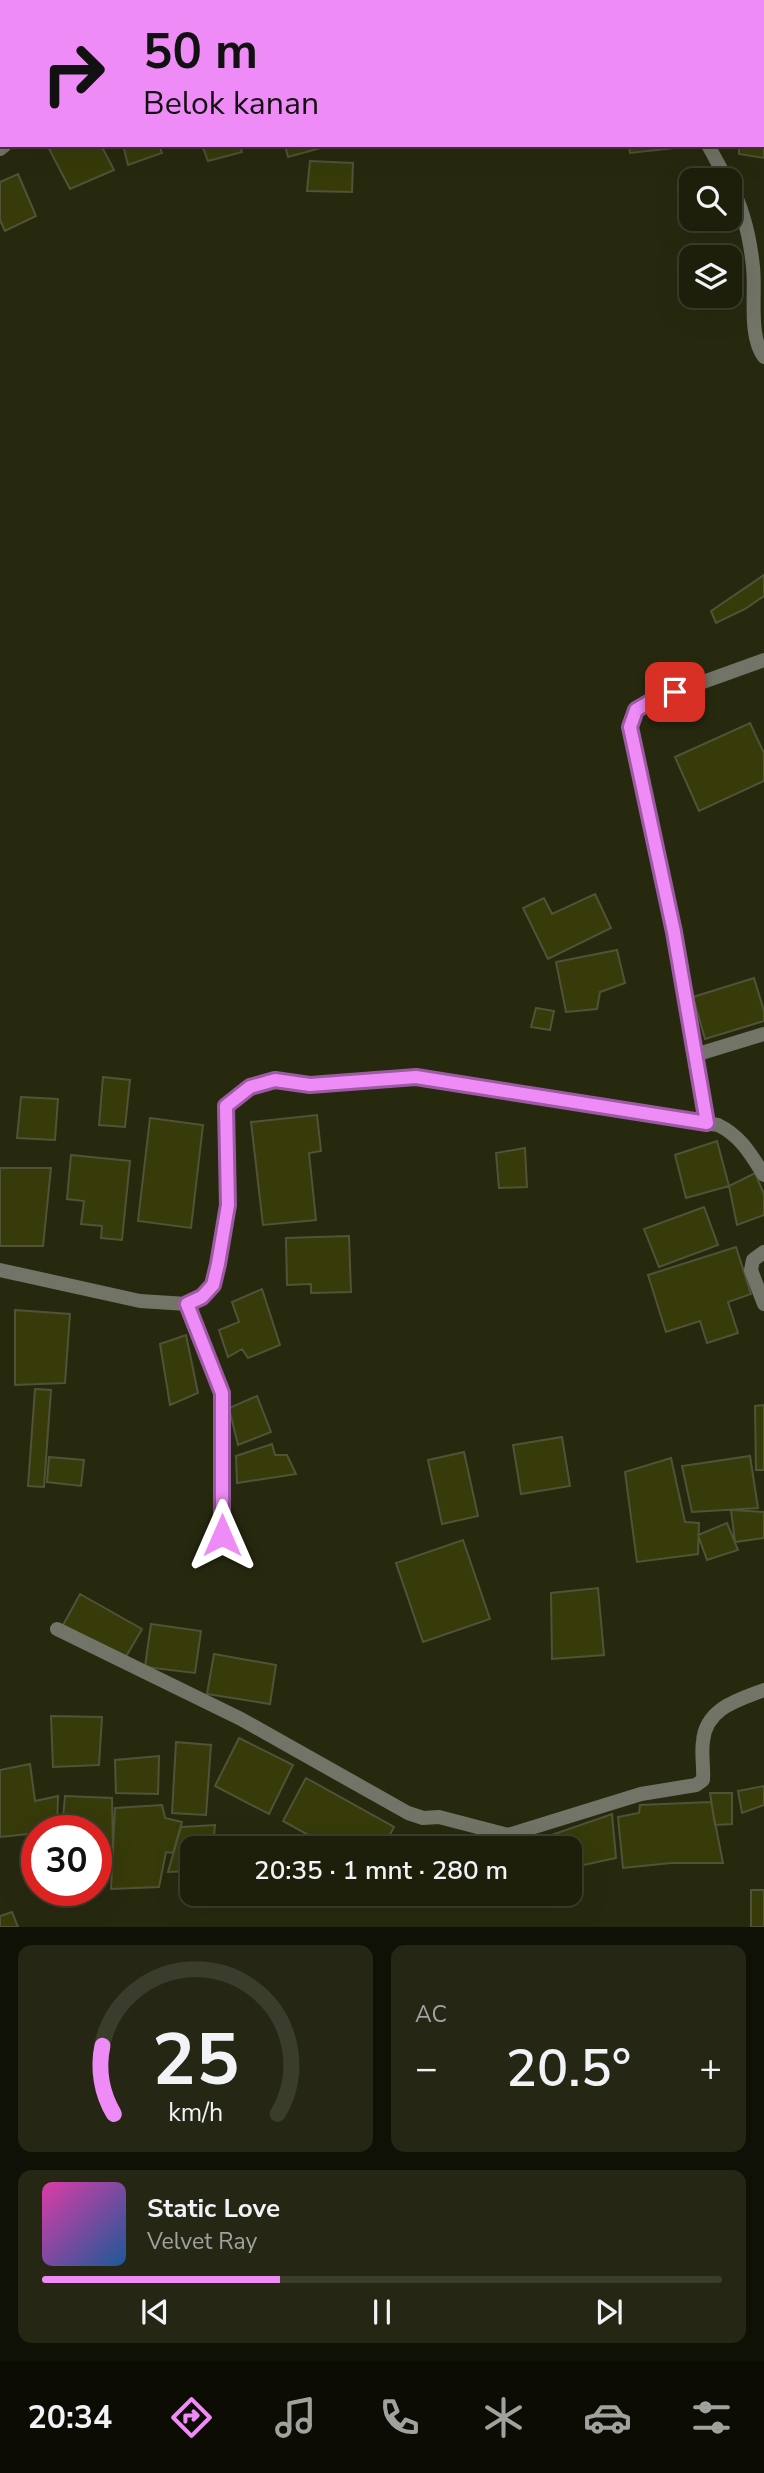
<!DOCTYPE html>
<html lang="id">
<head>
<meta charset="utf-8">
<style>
	body { margin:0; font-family:"Nunito Sans",sans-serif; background:#252714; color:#f1f3f6; height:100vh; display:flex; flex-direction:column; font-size:26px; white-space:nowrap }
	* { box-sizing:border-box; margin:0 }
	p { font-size:23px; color:#a0a29d }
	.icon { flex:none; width:38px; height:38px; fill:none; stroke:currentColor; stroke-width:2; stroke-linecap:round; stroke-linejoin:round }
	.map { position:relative; height:1927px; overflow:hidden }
	.sheet { display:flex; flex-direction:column; gap:18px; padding:18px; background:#101106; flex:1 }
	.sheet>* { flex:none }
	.top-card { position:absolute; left:0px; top:0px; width:765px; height:147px; box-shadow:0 7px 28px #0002,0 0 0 2px #3b3d2c; background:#ef8bf7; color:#111; overflow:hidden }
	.buttons { position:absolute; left:679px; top:168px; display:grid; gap:14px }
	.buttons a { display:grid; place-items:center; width:63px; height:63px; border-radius:14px; background:#1d1f0b; box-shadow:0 7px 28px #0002,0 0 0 2px #3b3d2c; font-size:35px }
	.speed { position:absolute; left:21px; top:1815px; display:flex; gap:14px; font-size:35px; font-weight:700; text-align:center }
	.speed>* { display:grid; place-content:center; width:91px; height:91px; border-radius:50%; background:#1d1f0b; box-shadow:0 7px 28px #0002,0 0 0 2px #3b3d2c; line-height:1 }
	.speed .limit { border:10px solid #d22; background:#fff; color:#111 }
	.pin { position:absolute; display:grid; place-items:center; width:60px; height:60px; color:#fff; margin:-30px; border-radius:14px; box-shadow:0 4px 10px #0006 }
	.me { position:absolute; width:77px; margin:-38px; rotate:0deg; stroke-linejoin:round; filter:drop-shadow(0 0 5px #0008) }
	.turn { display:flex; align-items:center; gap:24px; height:147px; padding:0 28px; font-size:32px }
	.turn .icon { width:91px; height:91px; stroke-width:2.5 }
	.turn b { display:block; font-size:49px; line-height:60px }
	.big { font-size:52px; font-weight:600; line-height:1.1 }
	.sheet .card { flex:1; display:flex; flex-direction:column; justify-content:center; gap:10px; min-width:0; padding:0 24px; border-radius:14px; background:#252714 }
	.sheet .dial { align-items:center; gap:0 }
	.dial svg { height:182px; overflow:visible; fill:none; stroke:#3b3d2c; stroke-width:7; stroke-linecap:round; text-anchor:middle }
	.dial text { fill:#f1f3f6; stroke:none }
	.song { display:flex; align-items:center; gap:21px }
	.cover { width:84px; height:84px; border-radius:10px; background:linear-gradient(135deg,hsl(320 70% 55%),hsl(210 70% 35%)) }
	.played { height:7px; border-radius:4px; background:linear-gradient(90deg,#ef8bf7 35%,#3b3d2c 35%) }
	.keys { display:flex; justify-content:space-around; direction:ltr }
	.heat { display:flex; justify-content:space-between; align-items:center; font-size:38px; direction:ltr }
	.sheet .tiles { flex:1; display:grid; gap:18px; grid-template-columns:1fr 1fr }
	.card:last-child { grid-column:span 2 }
	.trip { position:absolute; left:180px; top:1836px; width:402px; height:70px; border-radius:14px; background:#1d1f0b; box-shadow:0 7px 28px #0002,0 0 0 2px #3b3d2c; font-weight:600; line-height:70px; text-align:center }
	.menu { display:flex; height:112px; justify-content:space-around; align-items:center; background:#0c0c04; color:#a0a29d }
	.menu .icon { width:49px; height:49px }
	.menu .on { color:#ef8bf7 }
	.menu b { font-size:32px; color:#f1f3f6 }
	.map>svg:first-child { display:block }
	.building { fill:#373b0a; stroke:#505337; stroke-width:2 }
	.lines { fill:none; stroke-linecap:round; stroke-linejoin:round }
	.minor { stroke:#727467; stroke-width:14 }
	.tertiary { stroke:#727467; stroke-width:14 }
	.route-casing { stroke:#9b5aa1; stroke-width:18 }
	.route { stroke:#ef8bf7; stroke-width:12 }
</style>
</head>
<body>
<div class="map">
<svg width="764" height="1927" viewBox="0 0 764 1927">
	<rect width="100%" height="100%" fill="#27290f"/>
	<path class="building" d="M706,0h58v25l-1,-23h-57z
		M763,122l1,36 -25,-4v-9h24z
		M47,145h54l13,25 -44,19z
		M123,145h36l3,8 -34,12z
		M202,145h38l2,7 -34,9z
		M285,145h36v3l-33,9z
		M629,145h63v1l-62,7z
		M310,161l43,2 -1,29 -45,-1z
		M18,174l18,42 -31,15 -5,-11v-38z
		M764,575v21l-19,13 -29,14 -5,-12z
		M750,723l14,30v28l-65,30 -24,-54z
		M595,894l16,34 -63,31 -25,-51 21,-10 8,16z
		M617,950l8,33 -25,9 -3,17 -31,3 -10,-50z
		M754,978l10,33v10l-59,18 -12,-42z
		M536,1008l18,3 -4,19 -19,-3z
		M103,1077l27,3 -5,47 -26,-2z
		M21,1097l37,2 -3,41 -38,-2z
		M317,1115l4,36 -12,2 7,67 -53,5 -12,-103z
		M150,1118l53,7 -12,103 -53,-7z
		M717,1141l12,45 -43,12 -11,-43z
		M525,1148l2,39 -28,1 -3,-35z
		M71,1155l59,6 -8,79 -21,-2 1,-12 -21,-2 3,-23 -17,-2z
		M0,1168h51l-8,78h-43z
		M755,1173l9,21v21l-27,10 -8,-39z
		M704,1207l14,38 -59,22 -15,-38z
		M349,1236l2,56 -40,1v-9l-24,1 -1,-47z
		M736,1247l15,47 -23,8 10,31 -31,10 -7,-22 -34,11 -18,-57z
		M262,1289l18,56 -32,13 -6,-9 -14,8 -9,-27 20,-8 -7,-20z
		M15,1310l55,4 -5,69 -50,2z
		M186,1335l12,58 -28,12 -10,-61z
		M35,1389l16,1 -7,97 -16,-1z
		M257,1396l14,36 -33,13 -9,-37z
		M764,1405v65h-8l-1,-64z
		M562,1437l8,49 -49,8 -8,-49z
		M272,1444l3,11h12l9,19 -59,9 -1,-27z
		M464,1452l14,64 -36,8 -14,-64z
		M750,1456l8,52 -66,4 -10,-46z
		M49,1457l35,3 -3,26 -34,-4z
		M671,1458l14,64 14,1 -1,31 -61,8 -12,-90z
		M731,1510l33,2v26l-29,4z
		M727,1523l11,27 -31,10 -9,-25z
		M463,1540l27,79 -67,23 -27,-79z
		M598,1588l6,67 -52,4 -1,-66z
		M80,1594l62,35 -18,31 -61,-35z
		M151,1624l50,7 -6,42 -50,-6z
		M214,1654l62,11 -6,39 -63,-10z
		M51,1716l51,1 -3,48 -46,2z
		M239,1738l54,27 -24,49 -54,-28z
		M176,1742l35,3 -5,70 -34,-2z
		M159,1756l-1,38 -42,-1 -1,-33z
		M30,1764l5,37 23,-5 -1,34h-20v3l-37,4v-67z
		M306,1778l88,49 -11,21h-51l-49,-27z
		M764,1786v19l-22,8 -4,-22z
		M710,1793h22v31l-17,1z
		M65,1796l47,2 1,53h-17v-21h-34z
		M711,1802l12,61h-52l-48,5 -5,-51 21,-4 1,-8z
		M162,1805l3,13 17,4 -9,31 -7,-1 -7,35 -48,2 4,-81z
		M612,1814l4,44 -46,10v-20h-37l-2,-6z
		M215,1825l-2,23h-21v23l-24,1 13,-45z
		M751,1890h13v37h-13z
		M12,1912l6,15h-18v-11z"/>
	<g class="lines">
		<path class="minor" d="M650,0v2
			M221,2l3,-2
			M708,145l19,35
			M0,149l5,-4
			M730,184c14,26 20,54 23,83 3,27 -5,68 11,90
			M695,1055l69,-21
			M707,1123l-33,-191 -44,-205 6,-17 17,-10 111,-40
			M764,1252l-11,8 -2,10 13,34
			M187,1304l35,89v142
			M57,1629l184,90 167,94 15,5 16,-1 69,18 133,-41 55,-9 7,-5c1,-13 -2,-26 0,-39 3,-33 35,-41 61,-51"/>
		<path class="tertiary" d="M0,1270l140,31 47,3 15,-7 11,-12 14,-80 -1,-99 24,-19 26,-7 34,5 106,-8 302,48c23,11 33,30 46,50"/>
	</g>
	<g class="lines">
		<defs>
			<path id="route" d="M222,1535v-142l-35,-89 15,-7 11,-12 5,-21 10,-59 -2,-99 24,-19 25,-7 35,5 106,-8 291,46 -33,-191 -44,-205 6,-17 17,-10 22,-8"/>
		</defs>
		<use href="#route" class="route-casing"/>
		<use href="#route" class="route"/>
	</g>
</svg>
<div class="buttons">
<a><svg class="icon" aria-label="search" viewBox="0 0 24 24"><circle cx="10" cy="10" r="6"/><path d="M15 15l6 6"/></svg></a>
<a><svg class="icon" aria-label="layers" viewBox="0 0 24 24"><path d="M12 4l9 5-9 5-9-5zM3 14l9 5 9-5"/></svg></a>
</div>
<div class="speed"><div class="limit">30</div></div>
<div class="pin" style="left:675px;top:692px;background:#d93025"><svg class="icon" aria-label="arrive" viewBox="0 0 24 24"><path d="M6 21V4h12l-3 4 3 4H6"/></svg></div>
<svg class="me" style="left:222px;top:1535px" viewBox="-20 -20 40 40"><path d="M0-17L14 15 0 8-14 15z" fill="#ef8bf7" stroke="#fff" stroke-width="4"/></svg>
<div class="trip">20:35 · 1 mnt · 280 m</div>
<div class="top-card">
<div class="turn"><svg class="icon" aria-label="right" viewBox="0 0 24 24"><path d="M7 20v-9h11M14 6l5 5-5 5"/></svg><div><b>50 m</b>Belok kanan</div></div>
</div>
</div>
<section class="sheet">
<div class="tiles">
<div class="card dial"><svg viewBox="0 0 100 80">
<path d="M14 69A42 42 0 1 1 86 69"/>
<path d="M14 69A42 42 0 0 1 9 39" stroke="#ef8bf7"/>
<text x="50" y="56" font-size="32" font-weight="700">25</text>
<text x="50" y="72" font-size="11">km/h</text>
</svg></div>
<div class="card"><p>AC</p>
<div class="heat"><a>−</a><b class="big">20.5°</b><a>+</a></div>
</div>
<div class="card">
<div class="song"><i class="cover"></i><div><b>Static Love</b><p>Velvet Ray</p></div></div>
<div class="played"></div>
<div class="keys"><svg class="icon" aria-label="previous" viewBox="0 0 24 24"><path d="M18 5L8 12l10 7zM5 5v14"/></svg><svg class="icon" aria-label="pause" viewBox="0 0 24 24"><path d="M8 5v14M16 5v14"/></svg><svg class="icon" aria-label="next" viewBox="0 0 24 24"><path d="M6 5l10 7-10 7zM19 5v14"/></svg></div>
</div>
</div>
</section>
<nav class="menu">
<b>20:34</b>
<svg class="icon on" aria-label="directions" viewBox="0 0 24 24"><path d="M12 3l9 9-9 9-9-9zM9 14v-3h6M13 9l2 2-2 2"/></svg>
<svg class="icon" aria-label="music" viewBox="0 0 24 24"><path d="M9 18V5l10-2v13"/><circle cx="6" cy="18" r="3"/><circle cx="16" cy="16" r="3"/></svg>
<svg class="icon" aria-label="phone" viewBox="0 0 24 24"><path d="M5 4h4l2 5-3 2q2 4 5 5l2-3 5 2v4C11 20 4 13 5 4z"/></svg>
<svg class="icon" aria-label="climate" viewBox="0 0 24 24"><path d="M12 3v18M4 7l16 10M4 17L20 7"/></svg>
<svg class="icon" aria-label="car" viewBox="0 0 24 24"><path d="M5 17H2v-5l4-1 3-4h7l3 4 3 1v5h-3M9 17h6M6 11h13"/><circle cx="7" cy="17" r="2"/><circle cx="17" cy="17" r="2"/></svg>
<svg class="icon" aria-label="filters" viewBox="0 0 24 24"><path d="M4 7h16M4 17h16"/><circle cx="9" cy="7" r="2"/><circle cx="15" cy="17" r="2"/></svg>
</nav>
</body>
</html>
